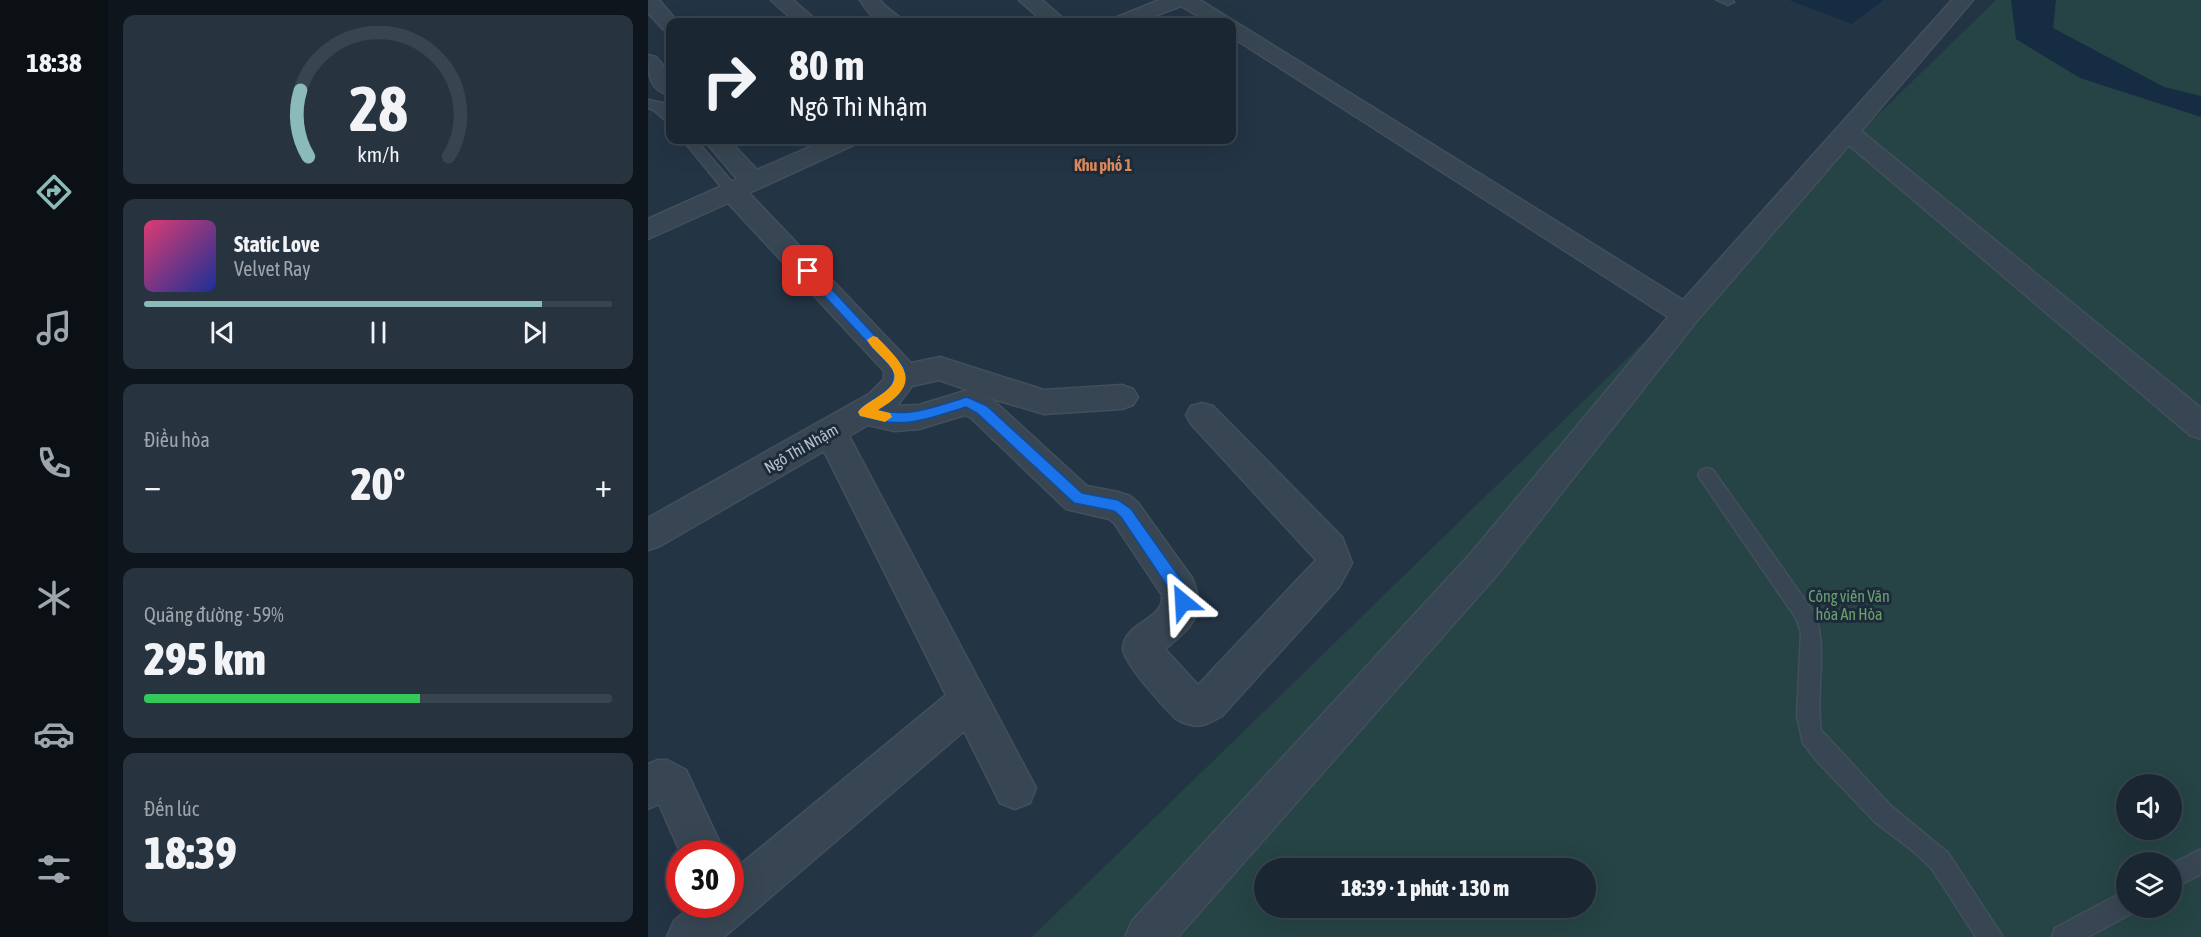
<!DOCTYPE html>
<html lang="vi">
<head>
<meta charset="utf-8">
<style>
	body { margin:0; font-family:"Asap Condensed",sans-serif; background:#27333f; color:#f1f3f6; height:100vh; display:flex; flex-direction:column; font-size:22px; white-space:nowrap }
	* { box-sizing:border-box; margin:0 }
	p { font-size:20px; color:#9fa5ac }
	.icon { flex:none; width:33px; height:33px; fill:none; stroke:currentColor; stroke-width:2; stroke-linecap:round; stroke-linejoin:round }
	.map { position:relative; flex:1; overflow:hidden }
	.details { display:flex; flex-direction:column; gap:15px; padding:15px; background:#0e151c; width:540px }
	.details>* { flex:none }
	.hud { position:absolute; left:18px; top:18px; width:570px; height:126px; border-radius:12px; box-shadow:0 6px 24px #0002,0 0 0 2px #38444e; background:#1a2733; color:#f1f3f6; overflow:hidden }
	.buttons { position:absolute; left:1468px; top:774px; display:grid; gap:12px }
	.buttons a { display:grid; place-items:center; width:66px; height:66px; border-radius:50%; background:#1a2733; box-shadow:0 6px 24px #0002,0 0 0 2px #38444e; font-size:30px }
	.speed { position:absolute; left:18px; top:840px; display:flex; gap:12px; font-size:30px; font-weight:700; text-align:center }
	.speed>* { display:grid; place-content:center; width:78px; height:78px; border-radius:50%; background:#1a2733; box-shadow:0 6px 24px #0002,0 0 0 2px #38444e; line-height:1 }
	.speed .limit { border:9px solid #d22; background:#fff; color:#111 }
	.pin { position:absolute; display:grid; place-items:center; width:51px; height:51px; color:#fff; margin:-26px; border-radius:12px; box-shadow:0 3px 9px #0006 }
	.me { position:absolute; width:66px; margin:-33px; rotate:333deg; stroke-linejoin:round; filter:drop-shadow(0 0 4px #0008) }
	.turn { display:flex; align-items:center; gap:21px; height:126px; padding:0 24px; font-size:27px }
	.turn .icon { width:78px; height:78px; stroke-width:2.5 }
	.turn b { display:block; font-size:42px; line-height:51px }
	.big { font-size:45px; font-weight:800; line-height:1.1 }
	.details .card { flex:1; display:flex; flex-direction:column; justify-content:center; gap:9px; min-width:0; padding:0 21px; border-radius:12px; background:#27333f }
	.details .dial { align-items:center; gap:0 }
	.dial svg { height:156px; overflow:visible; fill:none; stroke:#38444e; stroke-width:7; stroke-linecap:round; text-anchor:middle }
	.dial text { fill:#f1f3f6; stroke:none }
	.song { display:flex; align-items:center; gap:18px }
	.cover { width:72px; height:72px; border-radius:9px; background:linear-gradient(135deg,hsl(340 70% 55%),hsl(230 70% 35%)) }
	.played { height:6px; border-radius:3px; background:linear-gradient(90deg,#8bbbb9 85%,#38444e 85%) }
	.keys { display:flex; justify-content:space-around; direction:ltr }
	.heat { display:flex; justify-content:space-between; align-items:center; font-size:33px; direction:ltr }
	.charge { height:9px; border-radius:4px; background:linear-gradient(90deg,#34c759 59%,#38444e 0) }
	.trip { position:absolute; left:606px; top:858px; width:342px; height:60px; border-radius:30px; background:#1a2733; box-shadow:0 6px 24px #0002,0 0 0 2px #38444e; font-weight:800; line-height:60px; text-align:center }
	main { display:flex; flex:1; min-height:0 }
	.dock { display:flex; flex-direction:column; width:108px; justify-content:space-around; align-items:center; background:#0a1014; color:#9fa5ac }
	.dock .icon { width:42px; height:42px }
	.dock .current { color:#8bbbb9 }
	.dock b { font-size:27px; color:#f1f3f6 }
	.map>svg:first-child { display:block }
	.green { fill:#264445; fill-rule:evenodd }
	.water { fill:#152c43 }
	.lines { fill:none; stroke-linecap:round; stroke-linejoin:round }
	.service-casing { stroke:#424f5c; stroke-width:3 }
	.minor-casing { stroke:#424f5c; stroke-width:3 }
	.service { fill:#384653; fill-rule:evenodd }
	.minor { fill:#384653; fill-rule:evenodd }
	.route { fill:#1a73e8; stroke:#114b97; stroke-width:1.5 }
	.slow { fill:#f59e0b }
	.labels { text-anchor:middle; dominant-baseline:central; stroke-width:6; stroke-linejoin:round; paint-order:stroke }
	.far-quarter-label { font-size:16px; font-weight:bold; fill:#e08a5d; stroke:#1d2b38 }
	.street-label { font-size:16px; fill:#b5c1cd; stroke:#1d2b38 }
	.park-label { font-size:16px; fill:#6aa071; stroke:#1d2b38 }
</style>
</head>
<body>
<main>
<nav class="dock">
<b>18:38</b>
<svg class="icon current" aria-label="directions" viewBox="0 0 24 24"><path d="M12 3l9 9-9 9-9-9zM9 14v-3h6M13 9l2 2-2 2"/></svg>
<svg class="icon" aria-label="music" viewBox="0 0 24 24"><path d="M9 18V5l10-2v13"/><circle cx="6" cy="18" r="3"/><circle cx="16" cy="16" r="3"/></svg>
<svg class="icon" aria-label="phone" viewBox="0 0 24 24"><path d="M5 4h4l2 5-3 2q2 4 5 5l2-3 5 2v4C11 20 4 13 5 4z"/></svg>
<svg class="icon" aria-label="climate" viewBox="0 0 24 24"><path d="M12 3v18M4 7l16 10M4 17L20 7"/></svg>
<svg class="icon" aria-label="car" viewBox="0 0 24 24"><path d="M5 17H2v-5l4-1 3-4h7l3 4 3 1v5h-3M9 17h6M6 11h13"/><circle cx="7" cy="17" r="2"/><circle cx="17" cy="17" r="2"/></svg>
<svg class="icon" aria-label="filters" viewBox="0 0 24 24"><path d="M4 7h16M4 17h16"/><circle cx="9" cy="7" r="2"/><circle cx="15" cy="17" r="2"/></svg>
</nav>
<section class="details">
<div class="card dial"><svg viewBox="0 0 100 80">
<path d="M14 69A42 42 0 1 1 86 69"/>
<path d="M14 69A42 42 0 0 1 10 35" stroke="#8bbbb9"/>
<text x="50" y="56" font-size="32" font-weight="700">28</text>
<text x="50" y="72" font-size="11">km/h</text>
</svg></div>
<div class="card">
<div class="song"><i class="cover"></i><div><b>Static Love</b><p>Velvet Ray</p></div></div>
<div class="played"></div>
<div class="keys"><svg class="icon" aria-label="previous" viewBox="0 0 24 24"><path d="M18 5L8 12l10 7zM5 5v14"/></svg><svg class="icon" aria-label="pause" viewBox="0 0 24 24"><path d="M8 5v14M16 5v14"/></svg><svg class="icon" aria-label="next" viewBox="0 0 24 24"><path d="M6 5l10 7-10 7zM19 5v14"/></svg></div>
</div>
<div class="card"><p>Điều hòa</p>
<div class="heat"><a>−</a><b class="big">20°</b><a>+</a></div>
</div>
<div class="card"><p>Quãng đường · 59%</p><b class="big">295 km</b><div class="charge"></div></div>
<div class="card"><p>Đến lúc</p><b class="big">18:39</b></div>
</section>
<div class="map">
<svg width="1553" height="937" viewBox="0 0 1553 937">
	<rect width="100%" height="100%" fill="#233444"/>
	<path class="green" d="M1348,0h205v937h-1169zM1479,784h45v46h-45zM1479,862h45v46h-45zM616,868h322v40h-322z"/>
	<path class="water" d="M1141,0h95l-32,24z
		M1408,0l-3,28 111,59 37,9v21l-121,-39 -64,-39 -5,-39z"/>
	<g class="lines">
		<defs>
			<path id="service" d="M1069,0h15l2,2 -6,3z
				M0,100l15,3 7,8v11c-9,-2 -12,-12 -22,-14z
				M35,140h13l41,48 2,3 -2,3h-10z
				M1059,468l6,2 102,144c13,37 0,78 6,116l70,76 57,47 55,84h-27l-44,-68 -19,-18 -38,-29 -59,-62 -13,-17 -6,-27 4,-84 -5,-14 -95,-138 -3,-5 3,-5z
				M1553,849v25l-29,15v-25z
				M1479,890v18h10l-1,3 -48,26h-36l3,-9z"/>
			<path id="minor" d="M0,0h11l18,21 2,1h-9v9l-7,-2 -15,-16z
				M123,0h22l25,22h-23z
				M212,0h20c7,10 17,13 24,22 -26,3 -30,0 -44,-22z
				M371,0h23l25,22h-23z
				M511,0h41l483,300 269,-300h21l-112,131 340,277v31l-11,-4 -341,-290 -153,177 -199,253 -319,362h-53l7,-16 339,-368 197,-236 -436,-280v-15h-24l-27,-16 -42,16h-28l4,-4z
				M0,55l8,2 14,17v21c-21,-4 -22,-22 -22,-40z
				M56,140h25l28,30 69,-30h31l-3,5 -105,48 162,170 29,-6 104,33 78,-5 11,4 5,8 -5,8 -11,4 -78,5 -61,-18 10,4 94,86 31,6 12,4 8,7 54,75c16,35 -1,50 -27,71l33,36 118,-125 -125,-136 -5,-9 5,-9 11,-3 11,3 129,131 10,26 -13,24 -117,129c-9,5 -20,12 -30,9 -6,-1 -13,-4 -17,-7 -12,-12 -52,-55 -52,-70 1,-26 42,-28 39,-53l-48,-72 -5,-4 -43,-10 -95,-91 -6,-3 -46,14 -24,2 -27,-6 -19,11 187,352 -6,15 -15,6 -15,-6 -36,-72 -240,206h-57l7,-16 19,-17h37v-31l216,-178 -122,-244 -164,95 -12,4v-32l221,-124 15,-15v-8l-156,-168 -80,36v-20l89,-40zM291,380l29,10 -49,15 -22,1 15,-20z
				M10,760h9l19,10 39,84h-44l-22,-50 -11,5v-45z"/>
		</defs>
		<use href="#service" class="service-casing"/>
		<use href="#minor" class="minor-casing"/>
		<use href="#service" class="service"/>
		<use href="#minor" class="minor"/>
	</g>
	<path class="route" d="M160,267l4,1 92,99c6,20 -10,34 -26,43 32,8 59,-4 89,-13l20,9 95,87 36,7 13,9 54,76 5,17 -2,5 -5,2 -6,-2 -5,-14 -51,-76 -7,-6 -40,-8 -97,-90 -11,-6c-42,13 -63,23 -106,9l-2,-4c10,-16 41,-18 34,-43l-88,-95 -2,-3z"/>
	<path class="slow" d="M225,336l4,1c28,29 47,46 1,73l12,3 2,4 -7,5 -25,-6 -2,-4c7,-12 47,-23 34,-43 -7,-11 -19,-18 -25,-29z"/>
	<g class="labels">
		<g class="far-quarter-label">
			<text x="455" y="165">Khu phố 1</text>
		</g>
		<g class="street-label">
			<text transform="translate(153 448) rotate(-30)">Ngô Thì Nhậm</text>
		</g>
		<g class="park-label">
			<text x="1201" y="596">Công viên Văn<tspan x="1201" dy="18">hóa An Hòa</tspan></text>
		</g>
	</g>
</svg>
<div class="buttons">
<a><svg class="icon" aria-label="sound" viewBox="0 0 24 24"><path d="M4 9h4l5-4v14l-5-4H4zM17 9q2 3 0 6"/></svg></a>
<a><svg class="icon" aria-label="layers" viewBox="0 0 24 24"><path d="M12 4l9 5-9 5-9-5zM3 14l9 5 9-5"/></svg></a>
</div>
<div class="speed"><div class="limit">30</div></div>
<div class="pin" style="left:160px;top:271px;background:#d93025"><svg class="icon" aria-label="arrive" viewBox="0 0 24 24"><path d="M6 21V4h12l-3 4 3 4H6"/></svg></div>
<svg class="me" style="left:535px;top:602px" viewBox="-20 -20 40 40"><path d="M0-17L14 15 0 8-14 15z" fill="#1a73e8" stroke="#fff" stroke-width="4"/></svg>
<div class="trip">18:39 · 1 phút · 130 m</div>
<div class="hud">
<div class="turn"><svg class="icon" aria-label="right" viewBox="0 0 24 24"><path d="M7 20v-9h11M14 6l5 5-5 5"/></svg><div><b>80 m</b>Ngô Thì Nhậm</div></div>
</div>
</div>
</main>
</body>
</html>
